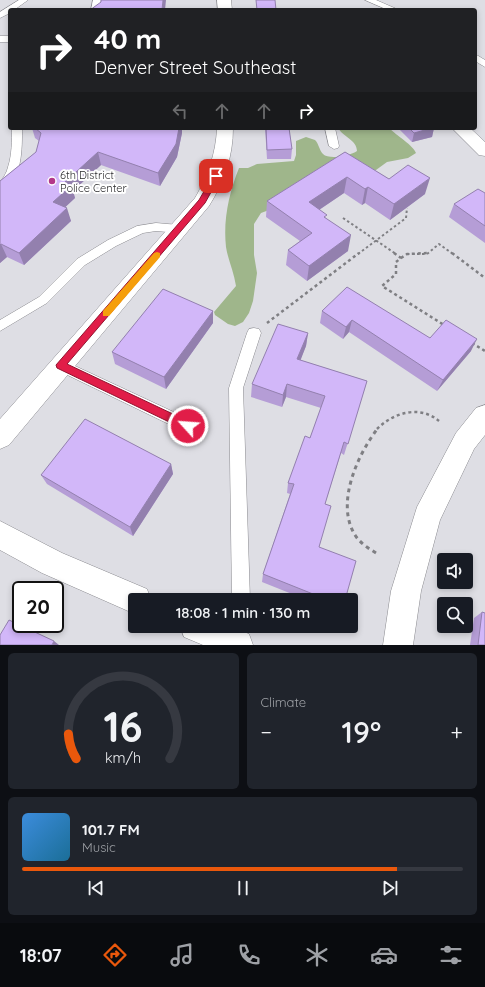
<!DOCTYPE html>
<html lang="en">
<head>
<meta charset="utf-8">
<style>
	body { margin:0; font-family:Quicksand,sans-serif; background:#20242c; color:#f1f3f6; height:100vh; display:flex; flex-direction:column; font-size:15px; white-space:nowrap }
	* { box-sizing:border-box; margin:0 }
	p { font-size:13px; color:#9ea1a6 }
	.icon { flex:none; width:22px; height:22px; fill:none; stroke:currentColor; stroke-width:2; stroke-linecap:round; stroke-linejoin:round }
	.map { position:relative; height:645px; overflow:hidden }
	.sheet { display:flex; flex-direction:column; gap:8px; padding:8px; background:#0d0f14; flex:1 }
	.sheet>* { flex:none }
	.hud { position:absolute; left:8px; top:8px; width:469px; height:122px; border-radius:4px; box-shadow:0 2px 6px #0003; background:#202124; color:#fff; overflow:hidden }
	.controls { position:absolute; left:437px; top:553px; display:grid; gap:8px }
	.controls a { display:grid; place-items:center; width:36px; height:36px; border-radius:4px; background:#171b24; box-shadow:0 2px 6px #0003; font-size:20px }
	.speed { position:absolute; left:12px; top:581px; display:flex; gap:8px; font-size:20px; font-weight:700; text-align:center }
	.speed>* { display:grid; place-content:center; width:52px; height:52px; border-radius:50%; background:#171b24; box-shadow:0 2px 6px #0003; line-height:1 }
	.speed .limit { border:2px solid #111; border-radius:6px; background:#fff; color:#111 }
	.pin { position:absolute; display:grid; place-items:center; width:34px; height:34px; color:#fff; margin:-17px; border-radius:8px; box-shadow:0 2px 6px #0006 }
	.me { position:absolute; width:44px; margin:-22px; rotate:296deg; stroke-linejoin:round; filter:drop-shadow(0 0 3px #0008) }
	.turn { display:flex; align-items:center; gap:14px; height:84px; padding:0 20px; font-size:18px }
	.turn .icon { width:52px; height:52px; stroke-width:2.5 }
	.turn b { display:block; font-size:28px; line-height:34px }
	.lanes { display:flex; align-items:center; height:38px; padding:0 20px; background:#0003; justify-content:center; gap:20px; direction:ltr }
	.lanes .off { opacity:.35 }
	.big { font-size:30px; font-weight:600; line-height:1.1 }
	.sheet .tile { flex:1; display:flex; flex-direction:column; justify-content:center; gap:6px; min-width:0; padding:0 14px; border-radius:6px; background:#20242c }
	.sheet .dial { align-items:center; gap:0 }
	.dial svg { height:104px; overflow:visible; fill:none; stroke:#363941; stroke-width:7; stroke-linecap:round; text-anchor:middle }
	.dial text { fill:#f1f3f6; stroke:none }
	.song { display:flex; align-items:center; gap:12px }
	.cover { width:48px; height:48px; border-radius:6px; background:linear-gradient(135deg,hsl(210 70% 55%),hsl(200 70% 35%)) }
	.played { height:4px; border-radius:2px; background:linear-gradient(90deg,#ea580c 85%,#363941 85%) }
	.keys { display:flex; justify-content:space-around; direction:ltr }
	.heat { display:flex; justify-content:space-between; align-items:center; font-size:22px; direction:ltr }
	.sheet .tiles { flex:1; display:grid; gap:8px; grid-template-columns:1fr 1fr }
	.tile:last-child { grid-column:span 2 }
	.trip { position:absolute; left:128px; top:593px; width:230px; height:40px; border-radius:4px; background:#171b24; box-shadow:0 2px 6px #0003; font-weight:600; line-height:40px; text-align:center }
	.menu { display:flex; height:64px; justify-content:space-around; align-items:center; background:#090b0e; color:#9ea1a6 }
	.menu .icon { width:28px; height:28px }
	.menu .current { color:#ea580c }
	.menu b { font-size:18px; color:#f1f3f6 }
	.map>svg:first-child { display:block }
	.green { fill:#9fb68b }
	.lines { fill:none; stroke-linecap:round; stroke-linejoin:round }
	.service-casing { stroke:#8a8a8f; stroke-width:1 }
	.minor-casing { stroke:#8a8a8f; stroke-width:1 }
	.secondary-casing { stroke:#8a8a8f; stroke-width:1 }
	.path-far2 { stroke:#7f7f83; stroke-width:2; stroke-dasharray:2.5 2.5; stroke-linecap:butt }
	.path-far1 { stroke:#7f7f83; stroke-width:2.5; stroke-dasharray:3 3; stroke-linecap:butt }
	.path { stroke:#7f7f83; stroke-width:3; stroke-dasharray:4 4; stroke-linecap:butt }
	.service { fill:#fff; fill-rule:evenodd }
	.minor { fill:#fff; fill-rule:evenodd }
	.secondary { fill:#fff; fill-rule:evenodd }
	.wall { fill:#b59dd6 }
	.shaded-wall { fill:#9380ae }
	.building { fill:#d2b7f9; stroke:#9380ae }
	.route { fill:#e11d48; stroke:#92132f }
	.slow { fill:#f59e0b }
	.poi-dot { fill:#b33889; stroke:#fff; stroke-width:1.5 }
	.labels { text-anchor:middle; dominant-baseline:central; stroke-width:4; stroke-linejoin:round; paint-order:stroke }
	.poi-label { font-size:11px; fill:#2c2c2e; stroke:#fff; text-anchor:start }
</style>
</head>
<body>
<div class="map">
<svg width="485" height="645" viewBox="0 0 485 645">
	<rect width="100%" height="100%" fill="#dedee4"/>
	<path class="green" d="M338,128h51c7,7 25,18 27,25l-8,5 -21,4 -11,8 -115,43 -7,11v31l3,18 -4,28 -4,12 -6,9 -8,4 -7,-2 -13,-9 -1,-3 22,-26c-2,-14 -8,-26 -10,-39 -3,-27 3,-54 13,-79h9l9,-4 37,-3 2,-6v-14l10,-4 9,3c4,4 4,10 8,14 6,6 27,2 34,-3 0,-11 -14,-14 -19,-23z"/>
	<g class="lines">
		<defs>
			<path id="service" d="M19,0h9l-14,10h-4v3l-10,5v-6z
				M93,0h8l-2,10h-8z
				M365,0h11l23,10h-11z
				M0,36h10v6h-10z
				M475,54l10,6v7l-10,-6z
				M12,128h10c0,18 1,56 -22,63 0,-14 5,-12 8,-24 4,-12 4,-26 4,-39z
				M325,128h10l4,18 -1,2 -4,1 -5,-3z
				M156,223l23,2 6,4 -6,4 -23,-2 -13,2 -27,13 -31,19 -38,38 -47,28v-11l39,-23 38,-38 31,-19 29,-14z
				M254,328l5,1 2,4 -18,55 7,212h-18l-3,-212 18,-55 2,-4z
				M60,359l133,62 2,5 -2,5 -5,2 -5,-2 -128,-62 -2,-4 2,-4z
				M222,626h18l-6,14 1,5h-18l-1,-5z"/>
			<path id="minor" d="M217,0h14l1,10h-14z
				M217,128h16c0,29 -9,54 -24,78l-200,239 -9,4v-30l195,-221c13,-22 21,-45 22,-70z
				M452,128h18l15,14v14l-6,-1z
				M485,405v30l-11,14 -34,71 -19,71 -8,54h-30l8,-54 26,-84 39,-74 20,-25z"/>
			<path id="secondary" d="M0,521l62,32 85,36 4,11h-16v14l-93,-41 -42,-23z
				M180,626h50l19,8 4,11h-50l-19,-8z"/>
		</defs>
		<use href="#service" class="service-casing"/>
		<use href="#minor" class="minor-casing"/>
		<use href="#secondary" class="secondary-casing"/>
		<path class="path-far2" d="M343,218l53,36
			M358,254l48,-36 1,-10
			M407,254h20l12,-10 14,10"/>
		<path class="path-far1" d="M394,253l7,5 -5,4v12l-14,12 62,39
			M452,253l33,25
			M401,258l6,-4 21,-1
			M267,323l92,-70
			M472,343l13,8
			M377,429c17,-17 43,-24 62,-8"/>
		<path class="path" d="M376,553c-8,-5 -16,-10 -21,-18 -20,-32 3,-81 23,-107"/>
		<use href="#service" class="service"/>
		<use href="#minor" class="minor"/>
		<use href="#secondary" class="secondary"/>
	</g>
	<path class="wall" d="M32,128h150v5l-5,24 -17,29 -59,-21 -28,26 2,7 -10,9 6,14 -47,44 -17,-8 -7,6v-82l36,-29 3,-11 -4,-3z
		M265,128h24l3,21 -1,10h-24z
		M398,128h36l-2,9 -20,5z
		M345,152l44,27 36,15 -35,26 -25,-17 -3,2 -18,-12 -25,17 7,8 22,33 -41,30 -21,-16 2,-15 12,-9 -34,-24 1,-16z
		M485,193v50l-36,-26 5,-13z
		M213,311v12l-47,66 -51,-25 -3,-12z
		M322,311l108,27 41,13 -34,40 -88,-59 -6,7 -23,-16z
		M308,333l-2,13 -6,14 67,21 -23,74 -3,-2 -16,51 -6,43 26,53h-38l-45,-18 1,-8 27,-80 -3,-1 1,-10 22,-45 11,-30 -35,-11 -4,10 -31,-10 1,-13z
		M171,464l2,10 -40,62 -86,-52 -6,-9z
		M482,612l3,33h-15l4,-27z"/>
	<path class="shaded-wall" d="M163,0h3l-1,10h-3z
		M179,128h3v5l-5,24 -17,29 -2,-13z
		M432,128h2l-2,9 -20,5 2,-9z
		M98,152l3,13 -28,26 2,7 -18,17 -4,-13 12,-20z
		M347,177l-3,16 -37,25 2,-16z
		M430,178l-5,16 -35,26 4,-16z
		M368,187l-3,16 -3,2 3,-16z
		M67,208l4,13 -47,44 -5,-12z
		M351,235l-3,16 -41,30 2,-15z
		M1,244l6,13 -7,6v-18z
		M213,311v12l-47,66 -2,-12z
		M352,320l-3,12 -6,7 3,-12z
		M308,333l-2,13 -10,26 1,-13z
		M477,339l-6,12 -34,40 6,-11z
		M287,384l-1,13 -4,10 1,-12z
		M171,464l2,10 -40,62 -3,-9z
		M54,641l5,4h-7z"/>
	<path class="building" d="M101,0h62l-1,10h-72l11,-8z
		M256,0h19l1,10h-19z
		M35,128h144l-3,16 -18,29 -60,-21 -33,30 7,3 -19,17 14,6 -48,45 -18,-9 -1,1v-64l36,-29 5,-19z
		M266,128h23l3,21 -25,1z
		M409,128h23l-18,5z
		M345,152l44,27 19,-14 22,13 -36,26 -26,-17 -3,2 -18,-12 -38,25 18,13 -3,2 27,18 -42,31 -21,-16 24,-17 -45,-32z
		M478,189l7,4v33l-31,-22z
		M347,287l83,51 16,-18 31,19 -34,41 -91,-60 -6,7 -24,-16z
		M163,289l50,22 -49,66 -52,-25z
		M278,324l30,9 -11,26 70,22 -19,63 -4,-2 -19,62 6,2 -12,41 37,14 -11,39h-17l-65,-26 31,-90 -6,-1 17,-47 5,2 15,-42 -38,-12 -4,11 -31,-11z
		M85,419l86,45 -41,63 -89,-52z
		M482,612l3,1v32h-7z
		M9,620l45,21 -2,4h-52v-10z"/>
	<path class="route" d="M216,173l4,3 -15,27 -138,161 125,59 1,3 -1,4 -4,1 -131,-63 -1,-3 143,-165 15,-26z"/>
	<path class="slow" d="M157,252l3,1v4l-51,59h-6v-5l51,-58z"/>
	<circle class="poi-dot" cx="52" cy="181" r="4"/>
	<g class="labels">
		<g class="poi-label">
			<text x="60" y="175">6th District<tspan x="60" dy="13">Police Center</tspan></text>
		</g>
	</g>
</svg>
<div class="controls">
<a><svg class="icon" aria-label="sound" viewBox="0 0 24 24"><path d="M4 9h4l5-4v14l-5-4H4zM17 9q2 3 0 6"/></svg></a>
<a><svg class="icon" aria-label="search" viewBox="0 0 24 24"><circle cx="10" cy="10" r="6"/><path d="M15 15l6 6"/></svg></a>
</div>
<div class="speed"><div class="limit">20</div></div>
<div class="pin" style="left:216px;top:176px;background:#d93025"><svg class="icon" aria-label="arrive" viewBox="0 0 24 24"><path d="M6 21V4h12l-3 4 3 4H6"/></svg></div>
<svg class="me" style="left:188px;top:426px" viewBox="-20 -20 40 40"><circle r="17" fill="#e11d48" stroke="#fff" stroke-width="3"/><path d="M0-11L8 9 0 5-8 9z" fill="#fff"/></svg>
<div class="trip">18:08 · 1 min · 130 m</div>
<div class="hud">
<div class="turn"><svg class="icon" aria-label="right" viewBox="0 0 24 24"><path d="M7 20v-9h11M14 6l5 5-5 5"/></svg><div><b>40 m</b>Denver Street Southeast</div></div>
<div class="lanes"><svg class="icon off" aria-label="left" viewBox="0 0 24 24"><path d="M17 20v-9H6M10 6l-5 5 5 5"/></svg><svg class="icon off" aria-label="ahead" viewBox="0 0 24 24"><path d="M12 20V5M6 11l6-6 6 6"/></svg><svg class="icon off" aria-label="ahead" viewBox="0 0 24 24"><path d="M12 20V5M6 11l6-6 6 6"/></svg><svg class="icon" aria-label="right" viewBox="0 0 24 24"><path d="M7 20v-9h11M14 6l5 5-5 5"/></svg></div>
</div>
</div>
<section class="sheet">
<div class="tiles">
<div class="tile dial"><svg viewBox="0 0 100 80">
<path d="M14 69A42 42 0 1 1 86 69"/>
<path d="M14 69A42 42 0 0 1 8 50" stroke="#ea580c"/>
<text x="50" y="56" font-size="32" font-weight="700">16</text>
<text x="50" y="72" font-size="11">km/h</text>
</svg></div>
<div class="tile"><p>Climate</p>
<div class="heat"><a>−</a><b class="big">19°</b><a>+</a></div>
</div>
<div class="tile">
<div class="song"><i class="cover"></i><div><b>101.7 FM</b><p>Music</p></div></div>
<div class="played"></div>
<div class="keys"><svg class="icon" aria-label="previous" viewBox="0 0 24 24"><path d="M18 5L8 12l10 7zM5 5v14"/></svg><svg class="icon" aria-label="pause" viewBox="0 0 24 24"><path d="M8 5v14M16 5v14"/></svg><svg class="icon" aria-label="next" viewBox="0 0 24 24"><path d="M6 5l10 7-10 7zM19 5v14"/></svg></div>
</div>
</div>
</section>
<nav class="menu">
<b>18:07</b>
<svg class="icon current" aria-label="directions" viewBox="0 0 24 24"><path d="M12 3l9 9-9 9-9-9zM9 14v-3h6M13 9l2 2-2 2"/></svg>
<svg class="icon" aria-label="music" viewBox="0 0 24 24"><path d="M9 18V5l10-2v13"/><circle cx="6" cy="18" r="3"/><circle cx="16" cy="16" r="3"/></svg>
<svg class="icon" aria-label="phone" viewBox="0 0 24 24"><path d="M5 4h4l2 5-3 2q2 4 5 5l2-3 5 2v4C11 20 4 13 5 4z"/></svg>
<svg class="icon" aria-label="climate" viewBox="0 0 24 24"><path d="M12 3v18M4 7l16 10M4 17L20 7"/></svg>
<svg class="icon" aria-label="car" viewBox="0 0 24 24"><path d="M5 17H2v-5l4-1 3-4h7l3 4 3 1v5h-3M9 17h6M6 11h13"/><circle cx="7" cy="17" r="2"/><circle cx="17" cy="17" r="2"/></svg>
<svg class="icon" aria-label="filters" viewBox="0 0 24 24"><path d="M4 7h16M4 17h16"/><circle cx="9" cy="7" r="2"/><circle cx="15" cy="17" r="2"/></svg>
</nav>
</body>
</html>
